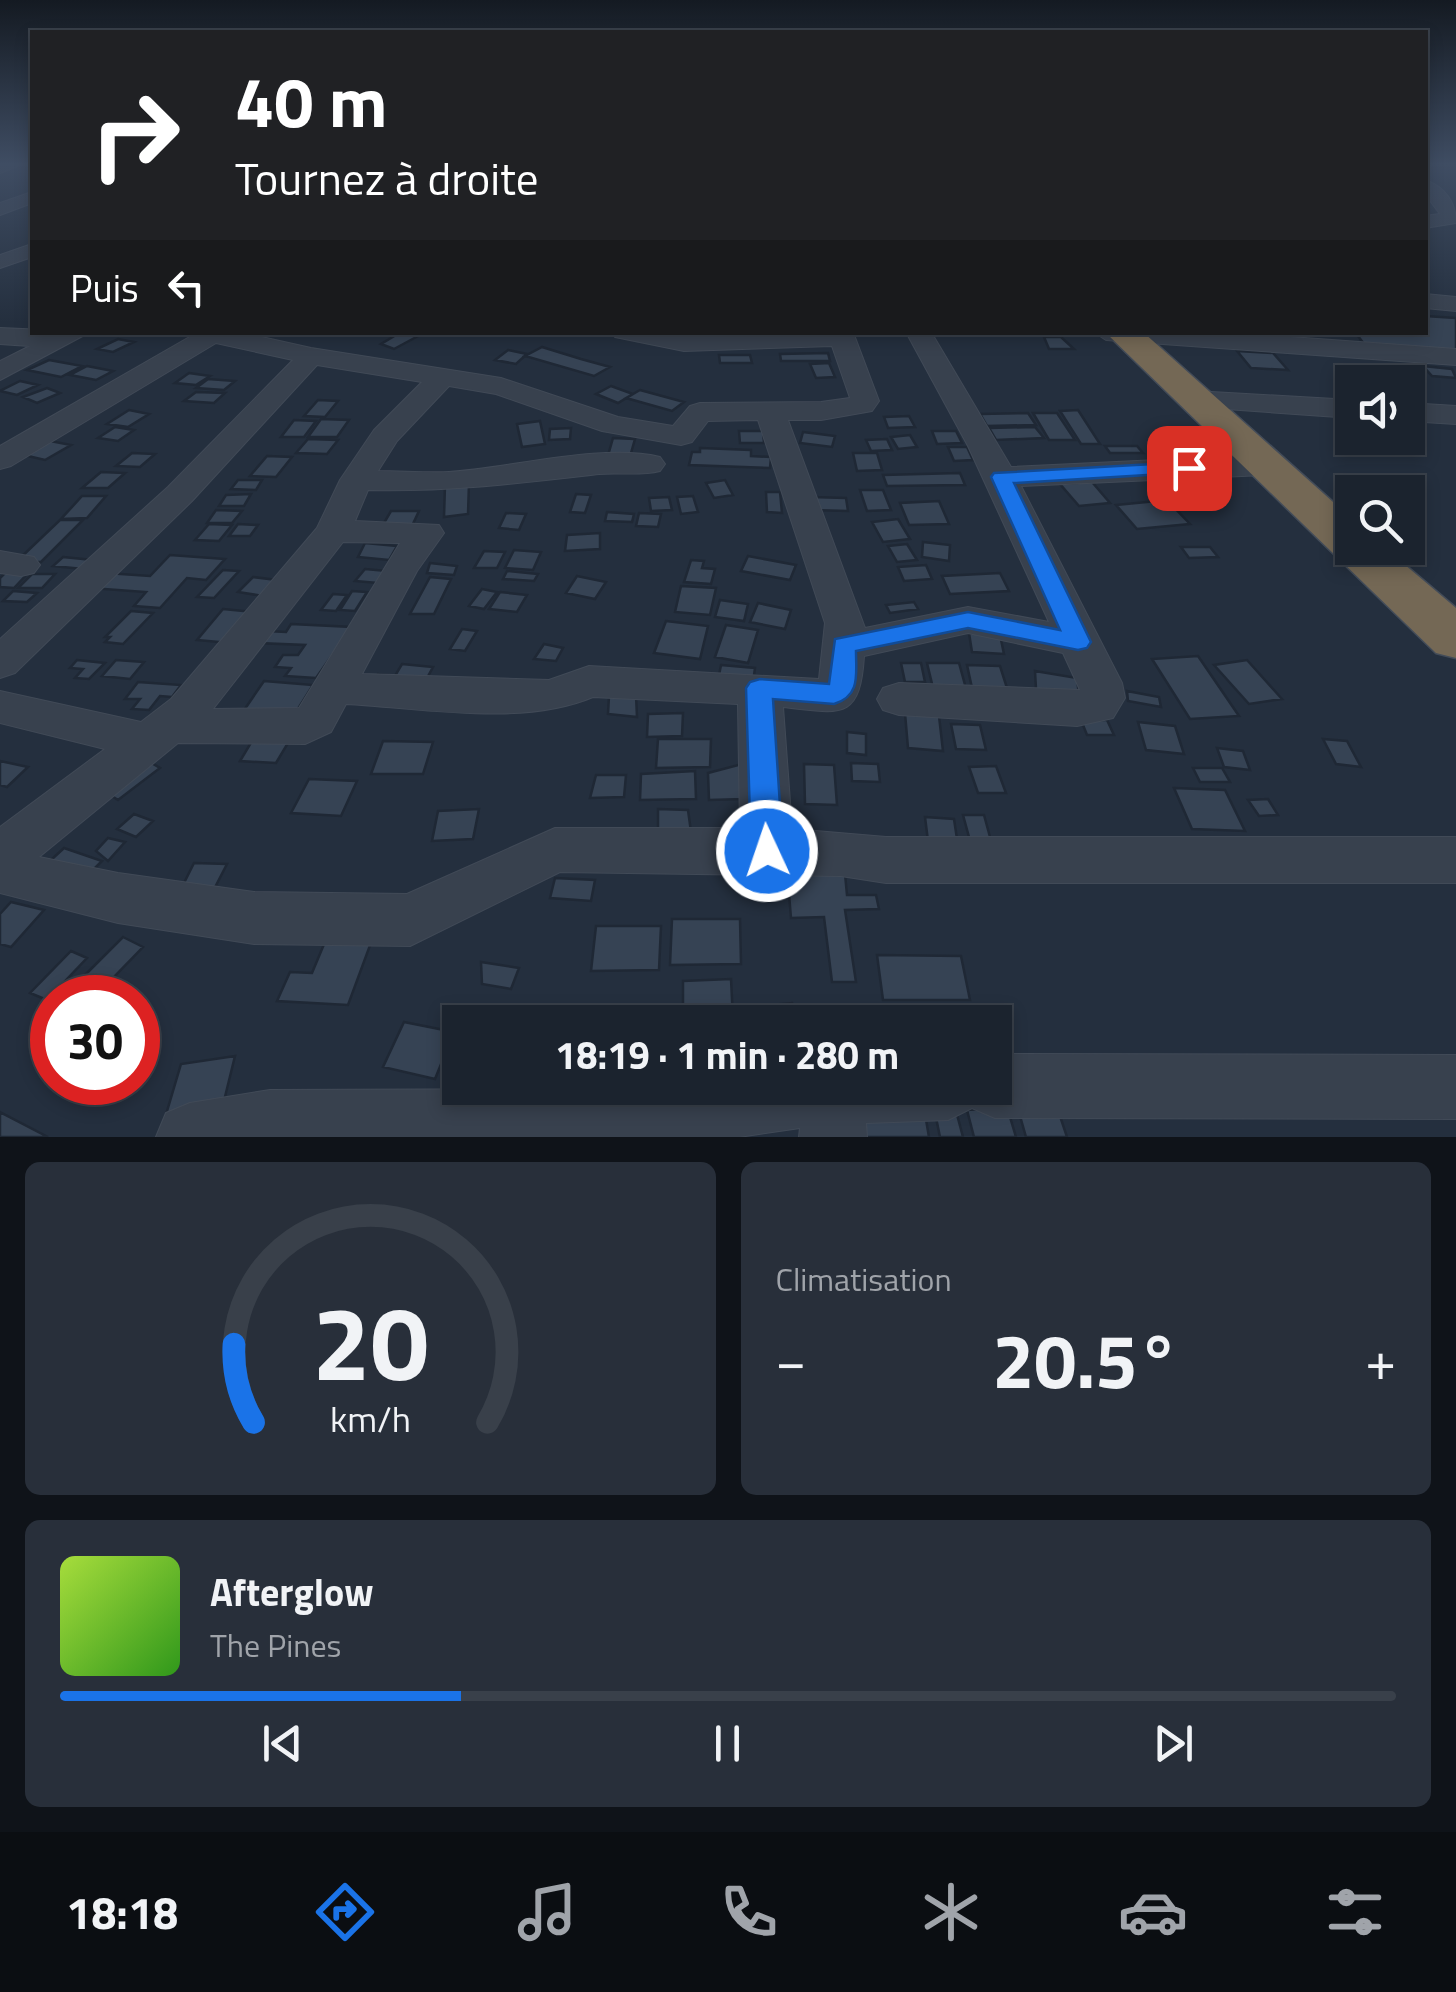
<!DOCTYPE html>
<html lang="fr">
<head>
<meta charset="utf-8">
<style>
	body { margin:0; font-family:"Titillium Web",sans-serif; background:#282f3a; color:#f1f3f6; height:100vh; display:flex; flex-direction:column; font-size:38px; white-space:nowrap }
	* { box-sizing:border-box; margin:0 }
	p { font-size:32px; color:#a0a4aa }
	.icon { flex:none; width:55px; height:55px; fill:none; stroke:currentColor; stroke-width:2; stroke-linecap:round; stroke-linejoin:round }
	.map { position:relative; height:1137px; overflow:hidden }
	.details { display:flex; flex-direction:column; gap:25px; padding:25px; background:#0f1319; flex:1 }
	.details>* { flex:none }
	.guide { position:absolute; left:30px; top:30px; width:1398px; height:305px; border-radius:0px; box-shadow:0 5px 15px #0003,0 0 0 2px #39404a; background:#202124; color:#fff; overflow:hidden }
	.tools { position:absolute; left:1335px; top:365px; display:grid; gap:20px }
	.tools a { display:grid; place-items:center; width:90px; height:90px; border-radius:0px; background:#1b232e; box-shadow:0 5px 15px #0003,0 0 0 2px #39404a; font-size:50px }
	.speed { position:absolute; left:30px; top:975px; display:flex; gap:20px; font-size:50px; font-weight:700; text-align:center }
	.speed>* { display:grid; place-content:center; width:130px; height:130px; border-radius:50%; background:#1b232e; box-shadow:0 5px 15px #0003,0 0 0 2px #39404a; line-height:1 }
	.speed .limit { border:15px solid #d22; background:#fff; color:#111 }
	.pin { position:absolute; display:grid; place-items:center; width:85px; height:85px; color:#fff; margin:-42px; border-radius:20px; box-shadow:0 5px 15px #0006 }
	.me { position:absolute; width:110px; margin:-55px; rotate:357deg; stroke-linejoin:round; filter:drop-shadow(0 0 8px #0008) }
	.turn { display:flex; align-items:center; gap:35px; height:210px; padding:0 40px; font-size:45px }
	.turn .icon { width:130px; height:130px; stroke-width:2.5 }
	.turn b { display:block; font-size:70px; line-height:85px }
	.then { display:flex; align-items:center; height:95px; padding:0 40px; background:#0003; gap:20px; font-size:38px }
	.big { font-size:75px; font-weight:700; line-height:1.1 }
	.details .widget { flex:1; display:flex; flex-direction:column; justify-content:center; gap:15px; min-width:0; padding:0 35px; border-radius:15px; background:#282f3a }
	.details .dial { align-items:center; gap:0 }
	.dial svg { height:260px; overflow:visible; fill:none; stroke:#39404a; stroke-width:7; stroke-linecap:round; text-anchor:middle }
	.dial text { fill:#f1f3f6; stroke:none }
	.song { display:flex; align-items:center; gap:30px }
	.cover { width:120px; height:120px; border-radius:15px; background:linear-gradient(135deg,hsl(80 70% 55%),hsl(110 70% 35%)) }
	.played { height:10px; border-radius:5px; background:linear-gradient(90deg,#1a73e8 30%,#39404a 30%) }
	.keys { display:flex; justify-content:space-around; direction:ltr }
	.heat { display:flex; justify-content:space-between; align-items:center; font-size:55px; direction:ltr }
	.details .tiles { flex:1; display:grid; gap:25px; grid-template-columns:1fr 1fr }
	.widget:last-child { grid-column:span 2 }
	.trip { position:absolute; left:442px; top:1005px; width:570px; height:100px; border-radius:0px; background:#1b232e; box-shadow:0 5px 15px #0003,0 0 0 2px #39404a; font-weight:700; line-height:100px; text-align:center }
	.tabs { display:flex; height:160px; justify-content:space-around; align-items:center; background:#0b0e12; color:#a0a4aa }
	.tabs .icon { width:70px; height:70px }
	.tabs .active { color:#1a73e8 }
	.tabs b { font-size:45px; color:#f1f3f6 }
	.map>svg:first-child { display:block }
	.building { fill:#364354; stroke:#1f2835; stroke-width:2.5 }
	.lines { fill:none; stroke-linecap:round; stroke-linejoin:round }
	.minor-casing { stroke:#414a57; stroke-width:2 }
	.highway-casing { stroke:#434c59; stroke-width:3 }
	.minor { fill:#38414e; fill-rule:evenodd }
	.highway { fill:#746855; fill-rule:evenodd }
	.route { fill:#1a73e8; stroke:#114b97; stroke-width:2.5 }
</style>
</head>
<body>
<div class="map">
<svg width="1456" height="1137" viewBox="0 0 1456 1137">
	<rect width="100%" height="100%" fill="#242f3e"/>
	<path class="building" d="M1425,316l31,2v33l-92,-7 -9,-12h70z
		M401,332l19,3 -26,14 -13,-5z
		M1044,337h17l13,12h-25z
		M118,339l16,3 -21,10 -16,-3z
		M542,347l39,12 29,8 -16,9 -69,-20z
		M508,350l19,4 -11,10 -21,-4z
		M1237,351l36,2 15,17 -37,-2z
		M828,353l2,8h-49l-1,-7z
		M719,355h31l2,8h-32z
		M49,360l33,6 -21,11 -34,-7z
		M829,363l6,14 -19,1 -6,-14z
		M87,366l26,5 -17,9 -26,-5z
		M1423,366l29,3 4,9 -24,-2z
		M189,373l21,3 -14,9 -21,-2z
		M208,379l27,2 -11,9 -28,-2z
		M20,381l18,4 -21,10 -17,-4z
		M611,386l22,8 -15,9 -22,-9z
		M47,388l13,5 -23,10 -14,-6z
		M640,390l44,12 -12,9 -46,-13z
		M196,392l29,1 -11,10 -30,-2z
		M318,400l20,1 -13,16 -21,-1z
		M129,410l20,4 -21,13 -21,-3z
		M1078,410l22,34h-19l-21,-33z
		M1028,413l8,12 -49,1 -7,-12z
		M1033,413h24l18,27h-26z
		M909,416l6,11 -27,1 -4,-11z
		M321,419l28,1 -12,17h-29z
		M294,420l22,1 -12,16h-23z
		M540,421l5,23 -23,3 -5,-23z
		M115,427l19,3 -16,11 -20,-3z
		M1035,427l9,11 -48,2 -7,-12z
		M571,428l-1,11 -21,1 1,-11z
		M739,431h24l1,12h-24z
		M932,431h24l6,12 -25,1z
		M803,432l32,4 -3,11 -32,-4z
		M910,435l7,12 -19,2 -7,-12z
		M613,438l22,1 -6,21 -22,-1z
		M40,439l31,6 -26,15 -30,-7z
		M308,439l30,1 -11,14 -31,-1z
		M887,439l5,11 -21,1 -5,-11z
		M1105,446h32l6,7h-33z
		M948,447h19l6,13 -19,1z
		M700,448l51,2v6l20,1 -1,11 -81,-3 3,-13h8z
		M132,453l23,1 -15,13 -24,-1z
		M853,453h24l5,17 -25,1z
		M267,456l25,1 -16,20 -26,-1z
		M101,472l24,1 -17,15h-26z
		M960,473l5,12 -78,1 -4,-11z
		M238,480h24l-6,10 -25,-1z
		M725,480l8,15 -19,3 -8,-15z
		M1092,482l18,21 -31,3 -19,-22z
		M469,483l-1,31 -24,3 1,-32z
		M860,490h23l8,20 -24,1z
		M766,492h14l2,21 -15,-1z
		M251,494l-7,12h-25l7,-11z
		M576,494l15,1 -6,18 -15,-1z
		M82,496h24l-19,22 -26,1z
		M693,496l5,16 -17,2 -4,-17z
		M669,497l3,13 -21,1 -2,-13z
		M811,497l35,1 2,13 -36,-1z
		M1167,500l23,24 -53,5 -21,-24z
		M939,501l10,23 -40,1 -9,-22z
		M216,510l26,1 -10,12h-25z
		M391,511h28l-8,17h-30z
		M607,512l27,2 -2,8 -27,-1z
		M506,513l20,1 -7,16 -20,-2z
		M639,513l22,1 -3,13 -22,-1z
		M898,519l12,20 -27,3 -11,-20z
		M60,520h23l-42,42h-25z
		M209,524l23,1 -13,16 -24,-1z
		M238,524l20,1 -8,11h-21z
		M600,533v16l-35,2 2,-16z
		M923,542l27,3 -1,16 -27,-4z
		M365,543l32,3 -8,14 -31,-3z
		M907,544l10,16 -20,2 -9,-16z
		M1181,547h29l8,10 -29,1z
		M514,550l27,2 -8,18 -28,-2z
		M484,551l21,1 -8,16h-23z
		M170,555l55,4 -19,21 -19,-2 -27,30 -26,-2 12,-14 -56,-4 16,-15 44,3z
		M748,556l48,9 -6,15 -49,-9z
		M63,557l30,3 -10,9 -30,-3z
		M691,560l13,1 -2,7 13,1 -4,15 -27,-2z
		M430,563l27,3 -3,9 -27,-2z
		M926,565l6,14 -28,2 -6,-14z
		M365,569l22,2 -9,12 -23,-2z
		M223,570l16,1 -25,27 -17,-1z
		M507,571l31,3 -4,7 -31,-2z
		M6,572h23l-15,16 -14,-1v-9z
		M1000,573l9,18 -59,3 -8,-18z
		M32,574h23l-13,14h-24z
		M577,576l29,6 -11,17 -29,-6z
		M253,577l24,3 -14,16 -25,-4z
		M430,577l21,2 -17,35h-24z
		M681,586l35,2 -6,27 -35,-3z
		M482,589l15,3 -13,17 -15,-3z
		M13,591l24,2 -10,9 -24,-1z
		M352,591l15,1 -12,19 -15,-1z
		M500,592l27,3 -10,17 -28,-3z
		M333,594l14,1 -11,16 -15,-1z
		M720,600l28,4 -4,17 -29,-4z
		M914,602l4,7 -28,4 -4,-8z
		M758,603l33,7 -6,19 -35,-7z
		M223,609l31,3 -24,31 -33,-3z
		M131,611l22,2 -30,31 -18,-2 5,-5h-5z
		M666,621l42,5 -8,33 -46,-6z
		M291,624l61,3 -36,51 -31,-2 6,-8 -16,-1 8,-12h15l7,-10 -47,-2 8,-12 20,1z
		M726,625l32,5 -10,33 -33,-6z
		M462,629l15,2 -12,20 -15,-2z
		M969,633l31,2 4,19 -32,-2z
		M544,644l19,4 -7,13 -22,-2z
		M1198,656l41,60 -49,3 -38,-60z
		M77,660l28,3 -16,16 -14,-1 8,-9 -13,-1z
		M116,660l28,2 -14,17 -28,-3z
		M1247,660l35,39 -33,5 -35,-39z
		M901,663h20l4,19h-20z
		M927,663h32l8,29h-33z
		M402,664l31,3 -13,24 -49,-5 7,-12 17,2z
		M721,665l34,3 -2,15 -35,-3z
		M967,665l33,1 7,22h-35z
		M1035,671l42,7 2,18 -43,-7z
		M264,681l49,4 -22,35 -51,-4z
		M138,682l43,3 -9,12 -12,-1 -11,14 -17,-1 8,-10h-15z
		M1127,691l32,6 2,10 -33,-6z
		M636,695l1,22 -29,-3 1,-18z
		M683,713l-1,23 -35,1 1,-23z
		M905,713l34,3 4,35 -35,-3z
		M1081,720h26l7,15h-27z
		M1138,722l37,4 9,28 -38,-4z
		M951,724l29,1 6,25 -30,-1z
		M847,732l19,2v21l-19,-2z
		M255,736l36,2 -15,25 -36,-2z
		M658,739h53l-1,28 -54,1z
		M1323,739l24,2 14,26 -25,-3z
		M383,741l50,1 -10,32h-52z
		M1217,748l26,3 7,19 -26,-3z
		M143,758l17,10 -42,32 -17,-11z
		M0,761l28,6 -21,20 -7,-2z
		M851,763l27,1 2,18 -28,-1z
		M742,764l2,35 -35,1 -1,-27z
		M804,764l30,1 3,40 -32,-1z
		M996,766l10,27h-28l-9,-26z
		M1193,768h29l8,14h-30z
		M695,771l1,28 -56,1 1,-26z
		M596,775h30l-2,22 -34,1z
		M309,779l48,2 -16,35 -50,-3z
		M1174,788l51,2 20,41 -53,-2z
		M1268,799l10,16 -19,1 -11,-16z
		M479,809l-6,30 -41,2 6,-30z
		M658,809l30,1 4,29h-34z
		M134,814l19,7 -17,16 -19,-8z
		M963,815h21l9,33h-21z
		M925,817l29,2 5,33 -30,-3z
		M108,838l17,4 -17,19 -12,-10z
		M64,848l38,13 -24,24 -39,-14z
		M194,863l33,1 -18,35h-33z
		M845,874l2,21h29l3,14 -34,1 11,72h-24l-8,-65 -33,1 -3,-36 19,-7z
		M555,878l40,2 -4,21 -41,-3z
		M11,902l33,8 -33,37 -11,-3v-30z
		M672,919h68l1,45 -71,1z
		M596,926h65l-2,44 -68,1z
		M123,937l20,10 -36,37 -21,-10z
		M327,937l45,3 -24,65 -71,-4 13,-29 22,1z
		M71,951l16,7 -40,42 -17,-7z
		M877,955l84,1 9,44h-87z
		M481,962l38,6 -8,21 -29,-5z
		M731,979l2,40 -50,2v-40z
		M792,1003l3,19h-55l-1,-14z
		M985,1008l4,14h-48l-3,-12z
		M404,1022l50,10 -19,47 -52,-12z
		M235,1056l-13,53 -57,9 16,-54z
		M955,1107l8,30h-23l-6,-29z
		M1007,1107l9,30h-42l-7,-27z
		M1057,1107l10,30h-41l-8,-28z
		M924,1108l5,29h-77l-3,-27z
		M0,1112l48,25h-48z"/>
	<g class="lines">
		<defs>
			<path id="minor" d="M0,163h25l-25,10z
				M1425,180c20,7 31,22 31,43l-31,5v-12l15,-2 -15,-20z
				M32,192v11l-32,12v-12z
				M32,244v13l-32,11v-13z
				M1425,294l31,3v14l-31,-3z
				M0,328l90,4 -90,48v-19l30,-15 -30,-2z
				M191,332h49l71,16 190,30 117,39 55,9 17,-20 10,-3 121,-1 29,-4 -18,-52 -148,5 -69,-14 -3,-5h241l26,69 -7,10 -51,9h-33l77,208 103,-21 81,15 -81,-176 -62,-114h25l80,135 253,-12 11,3 5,7 -5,7 -11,3 -243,11 101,197 3,15 -12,20 -36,8 -178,-11 -16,-5 -6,-11 6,-11 16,-5 181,7 -17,-37 -95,-20 -104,23c-4,66 -24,57 -81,51l9,122 94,8h570v46h-570l-45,-7 -281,-4 -150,74 -156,-2 -136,-21 -118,-30v-66l105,-78 -105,-26v-32l141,31 30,-23 146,-171 23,-48 34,-50 48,-48 -105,-17 -125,136 -177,172 -15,5v-39l168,-152 125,-127 -77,-17 -205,123 -11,3v-23l193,-111zM449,386l47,8 106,37 79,14 11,-3 16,-21 50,-1 67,203 -6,56 -230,-13 -40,14 -187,-6 55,-103 27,-38 -5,-8 -84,-4 13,-31c80,2 152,-7 231,-16 20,-2 41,2 61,-3l5,-7 -5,-7c-59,-14 -148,11 -211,15 -23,1 -47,-1 -71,-1l19,-30zM343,542l57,1 -101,165 -86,1zM593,697l145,7 2,124h-185l-148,66 -153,-2 -136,-19 -79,-16 139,-114 127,1 26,-12 15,-28c77,4 176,23 247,-7z
				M1094,332h126l236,17v16l-350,-25z
				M1194,391l158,9v18l-168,-12 -4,-6 4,-6z
				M1408,403l48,3v18l-48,-3z
				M0,551l34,6 6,8 -6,8 -13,3 -21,-3z
				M995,1054l461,1v64l-461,-1 -23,-10 -24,12 -82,3 1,14h-68l1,-9 -61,9h-583l10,-24 24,-10 80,-13 725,-2z"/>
			<path id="highway" d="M1105,332h38l209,187v29h33l71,60v50l-20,-5z"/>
		</defs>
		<use href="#minor" class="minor-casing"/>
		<use href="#highway" class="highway-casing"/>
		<use href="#minor" class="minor"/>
		<use href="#highway" class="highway"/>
	</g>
	<linearGradient id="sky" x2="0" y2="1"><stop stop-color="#141a22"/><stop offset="0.51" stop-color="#3f4d63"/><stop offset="1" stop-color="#3f4d63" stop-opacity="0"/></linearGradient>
	<rect width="1456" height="322" fill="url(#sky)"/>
	<path class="route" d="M1189,462l7,2v8l-182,11 77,159 -4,6 -9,2 -110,-22 -112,23c0,23 5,45 -22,53l-61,-5 10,152 -5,9 -11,4 -11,-4 -5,-9 -5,-163 4,-6 10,-3 69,5 6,-45 133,-27 92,18 -69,-153 3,-4z"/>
</svg>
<div class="tools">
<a><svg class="icon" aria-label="sound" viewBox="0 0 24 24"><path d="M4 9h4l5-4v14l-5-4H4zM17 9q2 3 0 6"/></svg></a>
<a><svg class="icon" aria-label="search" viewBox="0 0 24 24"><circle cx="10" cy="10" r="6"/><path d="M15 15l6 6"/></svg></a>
</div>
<div class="speed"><div class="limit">30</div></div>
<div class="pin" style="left:1189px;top:468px;background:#d93025"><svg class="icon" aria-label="arrive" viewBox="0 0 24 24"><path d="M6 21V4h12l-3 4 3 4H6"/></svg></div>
<svg class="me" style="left:767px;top:851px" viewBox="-20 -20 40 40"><circle r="17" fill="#1a73e8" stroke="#fff" stroke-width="3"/><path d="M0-11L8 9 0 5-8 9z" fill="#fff"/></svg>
<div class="trip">18:19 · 1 min · 280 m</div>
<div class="guide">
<div class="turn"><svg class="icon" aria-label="right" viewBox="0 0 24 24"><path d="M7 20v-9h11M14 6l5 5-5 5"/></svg><div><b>40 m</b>Tournez à droite</div></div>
<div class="then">Puis<svg class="icon" aria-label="left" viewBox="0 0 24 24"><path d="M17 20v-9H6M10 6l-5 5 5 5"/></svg></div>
</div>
</div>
<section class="details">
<div class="tiles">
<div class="widget dial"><svg viewBox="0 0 100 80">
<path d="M14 69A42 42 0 1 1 86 69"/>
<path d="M14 69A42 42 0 0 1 8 45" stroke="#1a73e8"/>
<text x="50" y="56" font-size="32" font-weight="700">20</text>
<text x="50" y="72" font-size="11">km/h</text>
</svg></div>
<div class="widget"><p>Climatisation</p>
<div class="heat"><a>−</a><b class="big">20.5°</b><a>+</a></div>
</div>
<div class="widget">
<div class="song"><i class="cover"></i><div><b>Afterglow</b><p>The Pines</p></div></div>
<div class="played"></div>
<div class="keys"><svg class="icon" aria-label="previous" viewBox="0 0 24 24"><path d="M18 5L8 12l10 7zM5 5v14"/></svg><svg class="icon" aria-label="pause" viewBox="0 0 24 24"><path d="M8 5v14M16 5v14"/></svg><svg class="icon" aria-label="next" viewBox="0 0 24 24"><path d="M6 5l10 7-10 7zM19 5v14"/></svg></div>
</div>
</div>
</section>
<nav class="tabs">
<b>18:18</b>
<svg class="icon active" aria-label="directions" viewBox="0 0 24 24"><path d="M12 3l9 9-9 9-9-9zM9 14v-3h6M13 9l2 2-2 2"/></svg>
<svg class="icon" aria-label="music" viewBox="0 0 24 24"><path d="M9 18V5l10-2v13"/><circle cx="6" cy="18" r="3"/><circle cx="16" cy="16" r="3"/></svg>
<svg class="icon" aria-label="phone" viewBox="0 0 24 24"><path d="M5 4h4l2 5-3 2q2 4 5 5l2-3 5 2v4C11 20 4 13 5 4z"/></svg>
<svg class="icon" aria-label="climate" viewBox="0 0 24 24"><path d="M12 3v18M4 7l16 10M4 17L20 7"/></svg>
<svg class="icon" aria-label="car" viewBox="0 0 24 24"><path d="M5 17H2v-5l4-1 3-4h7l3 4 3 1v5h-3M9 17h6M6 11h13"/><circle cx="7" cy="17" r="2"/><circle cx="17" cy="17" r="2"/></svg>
<svg class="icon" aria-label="filters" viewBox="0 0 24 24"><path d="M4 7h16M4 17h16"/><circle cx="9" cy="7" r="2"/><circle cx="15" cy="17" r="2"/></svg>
</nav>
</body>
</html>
